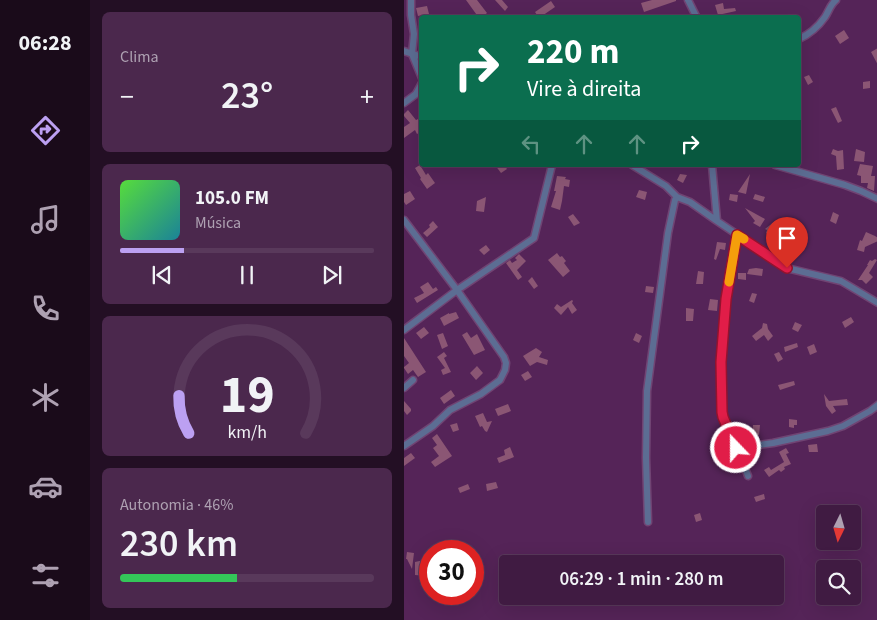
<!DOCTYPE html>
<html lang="pt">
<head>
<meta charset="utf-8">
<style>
	body { margin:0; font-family:"Source Sans 3",sans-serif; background:#4b284d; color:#f1f3f6; height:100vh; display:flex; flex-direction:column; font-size:19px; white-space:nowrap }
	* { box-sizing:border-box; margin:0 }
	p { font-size:16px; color:#aea1b2 }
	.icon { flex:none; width:28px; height:28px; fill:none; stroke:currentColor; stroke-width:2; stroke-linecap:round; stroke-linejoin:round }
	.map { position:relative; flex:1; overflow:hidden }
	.panel { display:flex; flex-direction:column; gap:12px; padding:12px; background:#230f24; width:314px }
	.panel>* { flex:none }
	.banner { position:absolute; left:15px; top:15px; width:382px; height:152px; border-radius:5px; box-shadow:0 5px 20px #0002,0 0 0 1px #59395b; background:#0b6e4f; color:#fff; overflow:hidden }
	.needle { width:32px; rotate:185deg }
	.tools { position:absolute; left:412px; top:505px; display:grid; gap:10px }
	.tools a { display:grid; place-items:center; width:45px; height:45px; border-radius:5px; background:#401b42; box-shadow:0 5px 20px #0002,0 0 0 1px #59395b; font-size:25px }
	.speed { position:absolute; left:15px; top:540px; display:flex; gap:10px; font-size:25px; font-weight:700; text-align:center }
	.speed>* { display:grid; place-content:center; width:65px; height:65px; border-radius:50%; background:#401b42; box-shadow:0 5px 20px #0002,0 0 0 1px #59395b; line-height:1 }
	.speed .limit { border:8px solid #d22; background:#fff; color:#111 }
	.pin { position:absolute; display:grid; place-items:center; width:42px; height:42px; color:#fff; margin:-51px -21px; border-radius:50% 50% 50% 0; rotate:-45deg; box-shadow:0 0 5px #0007 }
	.pin .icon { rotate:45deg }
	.me { position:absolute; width:55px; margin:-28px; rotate:338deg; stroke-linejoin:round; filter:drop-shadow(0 0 4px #0008) }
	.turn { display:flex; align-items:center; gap:18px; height:105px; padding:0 25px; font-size:22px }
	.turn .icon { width:65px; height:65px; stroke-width:2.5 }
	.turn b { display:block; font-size:35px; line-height:42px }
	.lanes { display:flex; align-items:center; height:48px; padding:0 25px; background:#0003; justify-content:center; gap:25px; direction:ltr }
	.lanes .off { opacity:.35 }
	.big { font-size:38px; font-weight:600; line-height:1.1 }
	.panel .card { flex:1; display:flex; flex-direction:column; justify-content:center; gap:8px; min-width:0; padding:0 18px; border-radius:8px; background:#4b284d }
	.panel .dial { align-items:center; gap:0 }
	.dial svg { height:130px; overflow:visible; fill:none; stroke:#59395b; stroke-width:7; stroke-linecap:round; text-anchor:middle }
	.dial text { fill:#f1f3f6; stroke:none }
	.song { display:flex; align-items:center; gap:15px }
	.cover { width:60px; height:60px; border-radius:8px; background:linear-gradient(135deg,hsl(110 70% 55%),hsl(190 70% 35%)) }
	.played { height:5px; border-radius:2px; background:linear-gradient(90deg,#bca0f2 25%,#59395b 25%) }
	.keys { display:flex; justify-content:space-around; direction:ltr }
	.heat { display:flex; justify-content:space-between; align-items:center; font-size:28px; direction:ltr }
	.charge { height:8px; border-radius:4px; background:linear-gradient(90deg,#34c759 46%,#59395b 0) }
	.trip { position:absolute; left:95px; top:555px; width:285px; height:50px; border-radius:5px; background:#401b42; box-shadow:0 5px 20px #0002,0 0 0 1px #59395b; font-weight:600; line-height:50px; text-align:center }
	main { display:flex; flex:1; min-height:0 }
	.dock { display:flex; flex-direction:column; width:90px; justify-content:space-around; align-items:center; background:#1a0b1a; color:#aea1b2 }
	.dock .icon { width:35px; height:35px }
	.dock .active { color:#bca0f2 }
	.dock b { font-size:22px; color:#f1f3f6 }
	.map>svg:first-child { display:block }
	.building { fill:#8b5674 }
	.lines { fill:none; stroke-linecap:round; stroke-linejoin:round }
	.street-casing { stroke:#704473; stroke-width:9 }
	.street { stroke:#5c6d93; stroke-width:6 }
	.route-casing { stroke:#92132f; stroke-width:12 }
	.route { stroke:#e11d48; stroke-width:9 }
	.slow { stroke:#f59e0b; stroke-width:9 }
</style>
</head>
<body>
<main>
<nav class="dock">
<b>06:28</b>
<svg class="icon active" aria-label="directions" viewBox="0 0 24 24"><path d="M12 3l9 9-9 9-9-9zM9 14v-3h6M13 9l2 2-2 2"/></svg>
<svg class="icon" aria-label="music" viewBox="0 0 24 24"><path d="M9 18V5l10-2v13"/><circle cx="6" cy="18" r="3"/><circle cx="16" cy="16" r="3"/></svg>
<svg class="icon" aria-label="phone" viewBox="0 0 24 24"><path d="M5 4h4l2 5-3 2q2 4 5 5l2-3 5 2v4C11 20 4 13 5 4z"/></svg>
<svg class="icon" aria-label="climate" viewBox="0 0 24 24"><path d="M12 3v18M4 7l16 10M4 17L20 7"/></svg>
<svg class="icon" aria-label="car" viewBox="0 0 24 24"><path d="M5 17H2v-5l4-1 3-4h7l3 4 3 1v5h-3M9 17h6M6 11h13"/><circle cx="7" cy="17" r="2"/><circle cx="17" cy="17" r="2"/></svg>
<svg class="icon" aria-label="filters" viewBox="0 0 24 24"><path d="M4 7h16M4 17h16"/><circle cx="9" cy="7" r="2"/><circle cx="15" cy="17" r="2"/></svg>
</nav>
<section class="panel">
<div class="card"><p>Clima</p>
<div class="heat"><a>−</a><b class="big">23°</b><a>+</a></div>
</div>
<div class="card">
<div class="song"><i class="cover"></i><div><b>105.0 FM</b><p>Música</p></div></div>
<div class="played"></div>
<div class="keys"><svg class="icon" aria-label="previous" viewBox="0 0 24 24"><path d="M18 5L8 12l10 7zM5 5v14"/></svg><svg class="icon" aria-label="pause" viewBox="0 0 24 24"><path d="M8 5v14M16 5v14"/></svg><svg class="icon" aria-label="next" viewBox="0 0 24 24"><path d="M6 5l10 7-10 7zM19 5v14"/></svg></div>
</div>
<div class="card dial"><svg viewBox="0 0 100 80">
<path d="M14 69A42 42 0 1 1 86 69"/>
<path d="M14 69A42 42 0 0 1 8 46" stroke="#bca0f2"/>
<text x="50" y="56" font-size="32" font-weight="700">19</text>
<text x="50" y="72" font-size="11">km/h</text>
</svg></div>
<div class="card"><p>Autonomia · 46%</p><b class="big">230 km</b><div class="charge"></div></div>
</section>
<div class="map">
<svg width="474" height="620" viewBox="0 0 474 620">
	<rect width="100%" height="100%" fill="#552458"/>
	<path class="building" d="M62,0h11l10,13 -6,5h-2z
		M91,0h7l6,7 -3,4z
		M248,0h24v1l-32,11 -3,-9z
		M147,1l4,6 -16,11 -4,-6z
		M319,3l1,6 11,-1 1,3 -18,4 -3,-10z
		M23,6l2,8 -11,2 -2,-8z
		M440,30l5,8 -9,6 -5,-8z
		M474,48v17l-7,-13z
		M405,75l4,7 -5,3 -4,-8z
		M466,81v7l-7,1v-7z
		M432,107l6,14 -4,2 -7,-14z
		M4,110l8,10 6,-3v6l-3,2 3,6 -5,3 -2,-4 -11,8v-11l6,-4 -6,-7v-2z
		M429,149l5,2 5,-1 1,19 -7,1 -1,-14 -5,-2z
		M452,149l9,3 -1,10 -10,-1z
		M456,164l13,2 -2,10h4l-1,15 -7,-3 1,-5h-7v-7l-4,-1z
		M16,165l6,10 2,-2 7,10 -8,6 -7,-10 1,-1 -6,-10z
		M91,165h9l3,4 -6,4z
		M276,174l7,1 -4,8 -6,-3z
		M346,174l-4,20 -8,-2z
		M153,176l9,1 -1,2 5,1 -1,7 -5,-1 -2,15 -2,9 -9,-3 5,-16h-2z
		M235,190l8,2 -2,8 -9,-3z
		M6,191l5,8 -9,6 -2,-3v-8z
		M326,194l8,1 -1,7 -8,-2z
		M351,194l10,3 -2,5 -10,-3z
		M82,197l-2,15 -8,-1 1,-10z
		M341,208l20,11 -5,8 -7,-4 2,-2z
		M429,212l6,3 -3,9 -6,-3z
		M169,214l7,9 -6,3 -6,-9z
		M29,221l5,6 -11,10 -4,-4 7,-6 -1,-2z
		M371,221l4,3 -6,6 5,2 -1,2 13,4 -2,7 -9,-3 1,-2 -14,-7 1,-3 -2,-1z
		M462,232l9,4 3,2v3l-13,6 -1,5 -7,-2 3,-10 2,1z
		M313,242l9,1 -1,7 -5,-1 -4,11 -2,-1z
		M82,245l4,5 -6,5 -5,-5z
		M153,253l3,4 2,-1 4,5 -2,2 6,8 -7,6 -15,-17z
		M115,254l7,7 -9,9 5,7 -4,3 -12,-17 4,-3 2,3 5,-3 -2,-2z
		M471,259l2,1 -8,13 4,4 -7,7 -4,-4h-4l10,-15h-1l3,-5 2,1z
		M352,268l7,1 -1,7 -15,-2 2,-5z
		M294,271l6,1 -1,12h-7z
		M334,273h8v7l-8,-1z
		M128,277l6,9 -4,3 -6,-8z
		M24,282l5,7 3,-2 2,3 -21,13 -3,-5 10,-5 -4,-6z
		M242,286l8,1 -1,6 -8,-1z
		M348,293l5,1 -3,9 -5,-2z
		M306,299l8,1 -1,11 -9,-1z
		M168,300l1,1 -1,2 5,7 -5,4 -4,-7 -7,8 -7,-7 3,-4 4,3z
		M282,308l8,1 -1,12h-7z
		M52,312l3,6 -15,8 -4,-8 9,-5v1z
		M447,317l3,5 -9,6 -3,-6z
		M391,322l7,3 -4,7 -6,-3z
		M359,323l4,1 1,5 5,7 -5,5 -4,-6 -8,6 -4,-5 10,-8z
		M20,327l5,6 -8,6 -5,-6z
		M63,332l4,6 6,-4 8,16 -11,5 -12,-20z
		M39,333l5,13 -6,3 -5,-14z
		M232,333l6,3 -3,7 -6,-3z
		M0,338l22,34 -8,5 -5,-7 -5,4 -4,-6v-1l5,-4 -5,-7z
		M393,343l1,4 -13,5 -1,-5z
		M410,344l3,8 -7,3 -3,-8z
		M132,348l6,4 -3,5 9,3 -1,5 -10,-3 -7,4 -7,-10z
		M40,352l3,4 -3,2 7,14 -8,3 -2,-5 4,-2 -8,-11z
		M375,352l4,7 -5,3 -4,-8z
		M73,366l6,7 -7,7 -6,-7z
		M124,371l4,6 -7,4 -4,-6z
		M390,381l1,4 -15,5 -2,-5z
		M47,390l4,6 -11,8 -4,-6z
		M420,394l5,7 18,-2 1,6 -15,1 3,5 -4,3 -6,-8z
		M0,401l7,8v2l-4,4 -3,-4z
		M104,404l3,7 -13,5 -3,-7z
		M79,413l4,9 5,-1 -5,11 -2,-1 -3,-5 -2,1 -5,-11z
		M385,419l8,1v5h-3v3l-5,-1z
		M53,423l2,7 -6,2 -3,-7z
		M349,425h7l-1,10 -7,-1z
		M33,434l15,22 -17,11 -4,-5 8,-6 -6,-8 4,-3 -5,-7z
		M413,444l1,8h-9l-1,-7z
		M106,447l4,10 -15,6 -2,-5 8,-3 -1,-5z
		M382,448l3,5 -3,1 5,10 -7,3 1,2 -4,3 -2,-2 -10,7 -5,-7 5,-3 2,3 13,-8 -5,-10z
		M7,453l4,5 -11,8v-8z
		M92,482l2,6 -11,3 -1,-7z
		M64,484l2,5 -10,4 -2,-5z
		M360,494l1,5 -9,3 -2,-5z
		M296,513l2,7 -6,2 -2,-7z
		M3,552l7,1 -2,16 -5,-10h-1z
		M20,560l2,8 1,-1 3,7 -4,2 -11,-1v-13z"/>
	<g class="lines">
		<defs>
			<path id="street" d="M7,0v15l3,19 -2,20 10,24
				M284,0l9,18
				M395,39c11,-5 19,-12 26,-22 4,-6 5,-12 11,-17
				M0,51l18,6
				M0,103l12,-9 6,-11
				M228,165l34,21 11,11
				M308,165l5,56 70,47 54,13 37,22
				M371,165l70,20 16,6 17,8
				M0,220l53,70 47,67 2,6 -1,7 -5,10 -19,14 -31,16 -17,16 -29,20
				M333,235l-11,64 -5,63v49l2,6 13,31 4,7 8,21
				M0,330l53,-40 77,-52 18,-73
				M0,388l9,-8
				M332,448l37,-5 55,-12 15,-5 27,-15 8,-6
				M244,522l-2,-64 1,-67 21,-158 7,-33 2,-3 13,5 27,19"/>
		</defs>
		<use href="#street" class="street-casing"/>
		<use href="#street" class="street"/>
	</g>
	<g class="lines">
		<defs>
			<path id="route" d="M332,448l-13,-31 -1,-5 -1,-50 5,-63 11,-64 50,33"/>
		</defs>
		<use href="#route" class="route-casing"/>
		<use href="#route" class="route"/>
		<path class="slow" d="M325,282l8,-47 7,4"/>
	</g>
</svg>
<div class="tools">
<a><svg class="needle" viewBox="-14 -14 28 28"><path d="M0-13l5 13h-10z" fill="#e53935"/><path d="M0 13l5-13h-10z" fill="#aea1b2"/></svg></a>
<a><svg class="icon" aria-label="search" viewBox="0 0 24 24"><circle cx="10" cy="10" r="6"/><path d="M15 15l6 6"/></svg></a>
</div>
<div class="speed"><div class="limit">30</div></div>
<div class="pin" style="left:383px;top:268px;background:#d93025"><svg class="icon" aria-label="arrive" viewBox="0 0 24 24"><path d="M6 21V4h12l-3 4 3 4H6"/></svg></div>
<svg class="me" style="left:332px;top:448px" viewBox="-20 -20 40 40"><circle r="17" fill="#e11d48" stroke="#fff" stroke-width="3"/><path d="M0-11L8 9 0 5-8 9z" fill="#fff"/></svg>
<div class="trip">06:29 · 1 min · 280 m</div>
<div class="banner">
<div class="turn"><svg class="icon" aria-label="right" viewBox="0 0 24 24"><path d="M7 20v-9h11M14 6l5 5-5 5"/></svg><div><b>220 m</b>Vire à direita</div></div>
<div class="lanes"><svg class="icon off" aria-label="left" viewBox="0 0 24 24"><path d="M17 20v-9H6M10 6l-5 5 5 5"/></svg><svg class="icon off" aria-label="ahead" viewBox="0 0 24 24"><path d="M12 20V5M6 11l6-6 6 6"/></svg><svg class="icon off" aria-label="ahead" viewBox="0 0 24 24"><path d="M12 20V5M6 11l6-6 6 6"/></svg><svg class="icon" aria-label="right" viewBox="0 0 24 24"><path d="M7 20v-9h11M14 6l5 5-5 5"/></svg></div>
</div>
</div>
</main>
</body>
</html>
